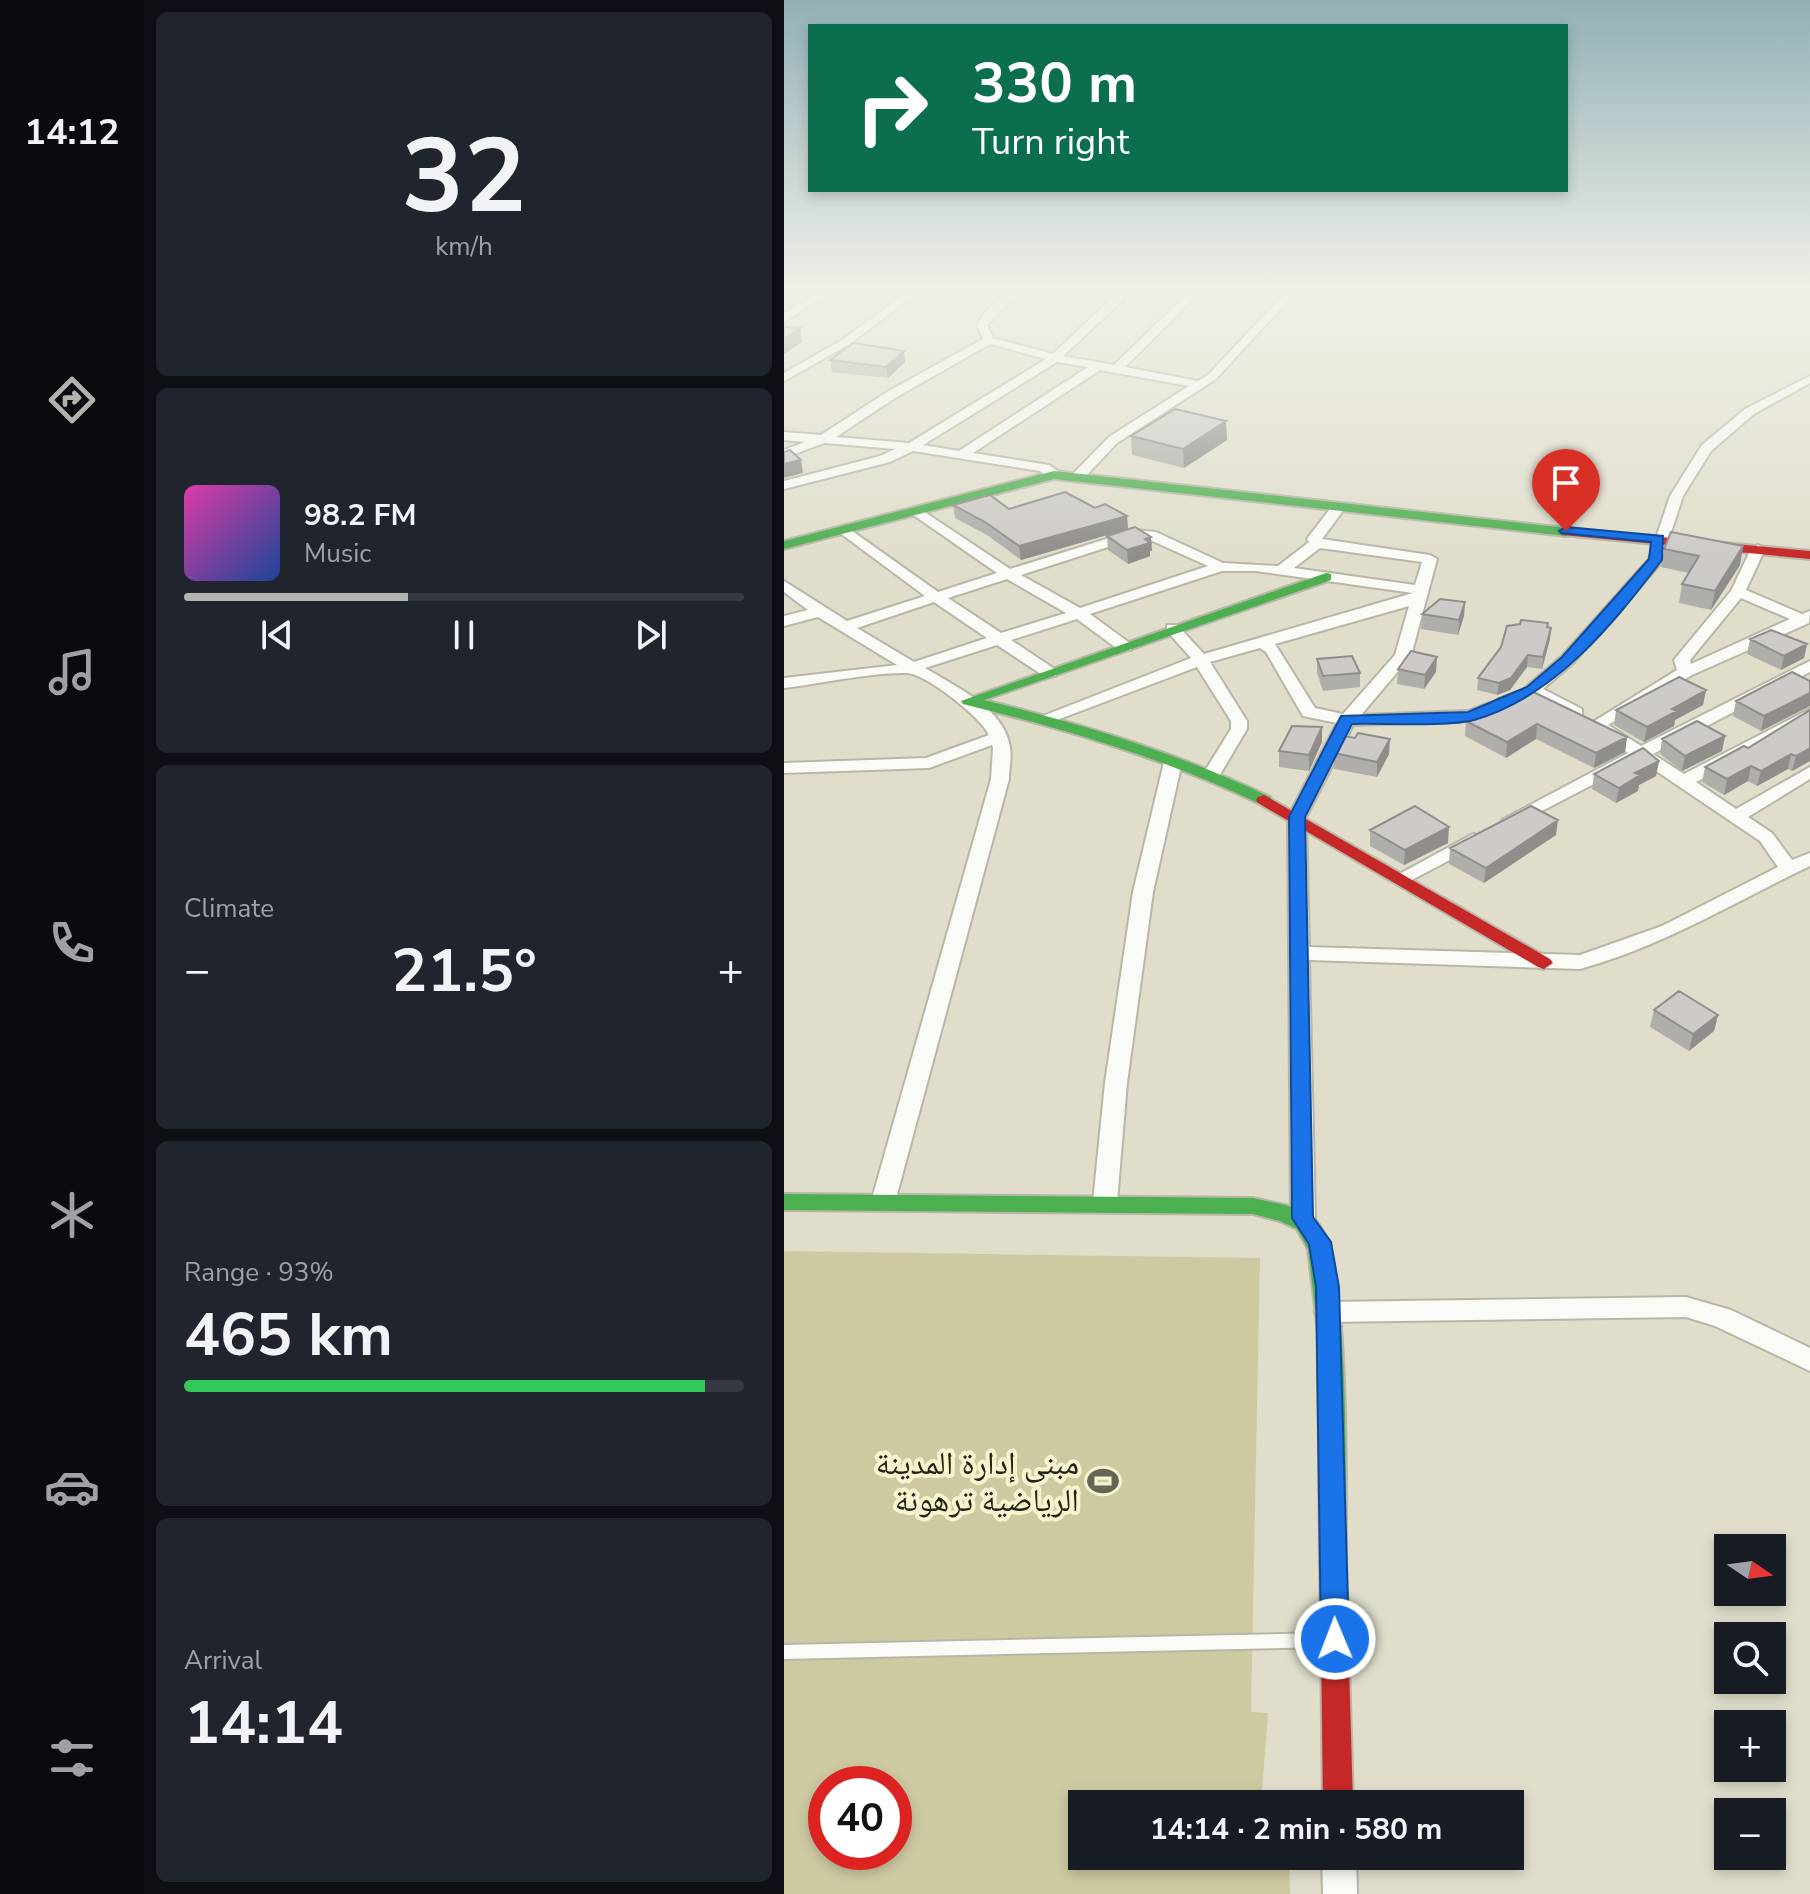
<!DOCTYPE html>
<html lang="en">
<head>
<meta charset="utf-8">
<style>
	body { margin:0; font-family:"Nunito Sans","Noto Naskh Arabic",sans-serif; background:#20242c; color:#f1f3f6; height:100vh; display:flex; flex-direction:column; font-size:30px; white-space:nowrap }
	* { box-sizing:border-box; margin:0 }
	p { font-size:26px; color:#9ea1a6 }
	.icon { flex:none; width:44px; height:44px; fill:none; stroke:currentColor; stroke-width:2; stroke-linecap:round; stroke-linejoin:round }
	.map { position:relative; flex:1; overflow:hidden }
	.drawer { display:flex; flex-direction:column; gap:12px; padding:12px; background:#0d0f14; width:640px }
	.drawer>* { flex:none }
	.guide { position:absolute; left:24px; top:24px; width:760px; height:168px; border-radius:0px; box-shadow:0 4px 12px #0003; background:#0b6e4f; color:#fff; overflow:hidden }
	.needle { width:52px; rotate:103deg }
	.tools { position:absolute; left:930px; top:1534px; display:grid; gap:16px }
	.tools a { display:grid; place-items:center; width:72px; height:72px; border-radius:0px; background:#171b24; box-shadow:0 4px 12px #0003; font-size:40px }
	.speed { position:absolute; left:24px; top:1766px; display:flex; gap:16px; font-size:40px; font-weight:700; text-align:center }
	.speed>* { display:grid; place-content:center; width:104px; height:104px; border-radius:50%; background:#171b24; box-shadow:0 4px 12px #0003; line-height:1 }
	.speed .limit { border:12px solid #d22; background:#fff; color:#111 }
	.pin { position:absolute; display:grid; place-items:center; width:68px; height:68px; color:#fff; margin:-82px -34px; border-radius:50% 50% 50% 0; rotate:-45deg; box-shadow:0 0 8px #0007 }
	.pin .icon { rotate:45deg }
	.me { position:absolute; width:88px; margin:-44px; rotate:359deg; stroke-linejoin:round; filter:drop-shadow(0 0 6px #0008) }
	.turn { display:flex; align-items:center; gap:28px; height:168px; padding:0 32px; font-size:36px }
	.turn .icon { width:104px; height:104px; stroke-width:2.5 }
	.turn b { display:block; font-size:56px; line-height:68px }
	.big { font-size:60px; font-weight:700; line-height:1.1 }
	.drawer .widget { flex:1; display:flex; flex-direction:column; justify-content:center; gap:12px; min-width:0; padding:0 28px; border-radius:12px; background:#20242c }
	.drawer .dial { align-items:center; gap:0 }
	.dial b { font-size:104px; line-height:1 }
	.song { display:flex; align-items:center; gap:24px }
	.cover { width:96px; height:96px; border-radius:12px; background:linear-gradient(135deg,hsl(320 70% 55%),hsl(220 70% 35%)) }
	.played { height:8px; border-radius:4px; background:linear-gradient(90deg,#b2b3ae 40%,#363941 40%) }
	.keys { display:flex; justify-content:space-around; direction:ltr }
	.heat { display:flex; justify-content:space-between; align-items:center; font-size:44px; direction:ltr }
	.charge { height:12px; border-radius:6px; background:linear-gradient(90deg,#34c759 93%,#363941 0) }
	.trip { position:absolute; left:284px; top:1790px; width:456px; height:80px; border-radius:0px; background:#171b24; box-shadow:0 4px 12px #0003; font-weight:700; line-height:80px; text-align:center }
	main { display:flex; flex:1; min-height:0 }
	.tab-bar { display:flex; flex-direction:column; width:144px; justify-content:space-around; align-items:center; background:#090b0e; color:#9ea1a6 }
	.tab-bar .icon { width:56px; height:56px }
	.tab-bar .active { color:#b2b3ae }
	.tab-bar b { font-size:36px; color:#f1f3f6 }
	.map>svg:first-child { display:block }
	.green { fill:#cdcaa2; fill-rule:evenodd }
	.lines { fill:none; stroke-linecap:round; stroke-linejoin:round }
	.lane-casing { stroke:#b7b6a7; stroke-width:4 }
	.street-casing { stroke:#b7b6a7; stroke-width:4 }
	.fast-casing { stroke:#b7b6a7; stroke-width:4 }
	.jam-casing { stroke:#b7b6a7; stroke-width:4 }
	.lane { fill:#fafaf7; fill-rule:evenodd }
	.street { fill:#fafaf7; fill-rule:evenodd }
	.fast { fill:#4caf50; fill-rule:evenodd }
	.jam { fill:#c62828; fill-rule:evenodd }
	.wall { fill:#b0aeab }
	.shaded-wall { fill:#908d8b }
	.building { fill:#cdcac7; stroke:#908d8b; stroke-width:2 }
	.route { fill:#1a73e8; stroke:#114b97; stroke-width:2 }
	.labels { text-anchor:middle; dominant-baseline:central; stroke-width:8; stroke-linejoin:round; paint-order:stroke }
	.near-poi-label { font-size:32px; fill:#242315; stroke:#f6f4cf; text-anchor:end }
</style>
</head>
<body>
<main>
<nav class="tab-bar">
<b>14:12</b>
<svg class="icon active" aria-label="directions" viewBox="0 0 24 24"><path d="M12 3l9 9-9 9-9-9zM9 14v-3h6M13 9l2 2-2 2"/></svg>
<svg class="icon" aria-label="music" viewBox="0 0 24 24"><path d="M9 18V5l10-2v13"/><circle cx="6" cy="18" r="3"/><circle cx="16" cy="16" r="3"/></svg>
<svg class="icon" aria-label="phone" viewBox="0 0 24 24"><path d="M5 4h4l2 5-3 2q2 4 5 5l2-3 5 2v4C11 20 4 13 5 4z"/></svg>
<svg class="icon" aria-label="climate" viewBox="0 0 24 24"><path d="M12 3v18M4 7l16 10M4 17L20 7"/></svg>
<svg class="icon" aria-label="car" viewBox="0 0 24 24"><path d="M5 17H2v-5l4-1 3-4h7l3 4 3 1v5h-3M9 17h6M6 11h13"/><circle cx="7" cy="17" r="2"/><circle cx="17" cy="17" r="2"/></svg>
<svg class="icon" aria-label="filters" viewBox="0 0 24 24"><path d="M4 7h16M4 17h16"/><circle cx="9" cy="7" r="2"/><circle cx="15" cy="17" r="2"/></svg>
</nav>
<section class="drawer">
<div class="widget dial"><b>32</b><p>km/h</p></div>
<div class="widget">
<div class="song"><i class="cover"></i><div><b>98.2 FM</b><p>Music</p></div></div>
<div class="played"></div>
<div class="keys"><svg class="icon" aria-label="previous" viewBox="0 0 24 24"><path d="M18 5L8 12l10 7zM5 5v14"/></svg><svg class="icon" aria-label="pause" viewBox="0 0 24 24"><path d="M8 5v14M16 5v14"/></svg><svg class="icon" aria-label="next" viewBox="0 0 24 24"><path d="M6 5l10 7-10 7zM19 5v14"/></svg></div>
</div>
<div class="widget"><p>Climate</p>
<div class="heat"><a>−</a><b class="big">21.5°</b><a>+</a></div>
</div>
<div class="widget"><p>Range · 93%</p><b class="big">465 km</b><div class="charge"></div></div>
<div class="widget"><p>Arrival</p><b class="big">14:14</b></div>
</section>
<div class="map">
<svg width="1026" height="1894" viewBox="0 0 1026 1894">
	<rect width="100%" height="100%" fill="#e0decb"/>
	<path class="green" d="M0,1251l476,7 -9,454 17,1 -7,91h-179v52h207l1,38h-506zM42,1784h68v68h-68z"/>
	<g class="lines">
		<defs>
			<path id="lane" d="M542,1633l5,2 3,5 -3,5 -5,2 -542,12v-14z"/>
			<path id="street" d="M34,292h12l-46,30v-8z
				M123,292h11l-68,52 -66,37v-8l58,-33z
				M225,292h11l-33,33 6,13 60,16 61,-58 -2,-4h10l2,7 -61,57 51,9 75,-73h11l-75,75 73,14 10,-6 78,-83h10l-80,87 -99,64 -34,36 -12,-3 38,-39 80,-51 -89,-16 -127,83 76,12 10,7v6h-10l-9,-7 -127,-20 -23,11 -106,27v-8l96,-25 15,-7 -71,-6 -40,15v-8l21,-8 -21,-2v-8l37,3 66,-43 96,-53 -6,-14 7,-12zM206,344l56,15 -137,84 -73,-6 59,-39zM273,362l31,5 -129,84 -36,-6z
				M1026,376v7l-56,31 -43,37 -28,45 -22,67 -88,100 -30,26 39,20v8h-12l-44,-24v-6l35,-30 88,-98 21,-63 32,-51 43,-36z
				M549,505l12,3 -23,31 108,16 7,4 -26,97 -50,59 107,-4 32,-12 8,5 -38,17 -117,4 -47,92 3,130 271,8 82,-29 116,-59 -18,-26 -120,-81 -123,64 -6,1 -9,-5 126,-67 -40,-28 89,-55 -3,-10 57,-69 20,-42 7,-4 7,4 -19,41 56,24 8,-3 -1,12 -117,52 -84,50 33,21 169,-85v11l-157,82 31,20 126,-65v12l-114,61 40,27 74,-42v12l-62,38 24,16 20,27 18,-7v13c-77,37 -147,80 -230,103l-271,-9 6,258 -4,7 -8,2 -8,-2 -4,-7 -3,-401 49,-94 -34,-7 -37,-64 -6,-4 -50,14 37,59v8l-29,49 -6,1 -9,-5 28,-45v-8l-34,-54 -148,56h-12l-2,-4 156,-61 -24,-27v-6h10l27,29 209,-61 -157,-22h-34l-132,43 41,30v6h-12l-42,-31 -66,21 45,30v6h-12l-47,-31 -72,23c31,19 79,40 85,79 2,10 -1,22 -1,32l-114,423 -4,6 -8,3 -8,-3 -4,-6 120,-423 2,-31 -1,-3 -63,23 -145,5v-10l142,-5 63,-23c-8,-18 -63,-61 -82,-62 -34,-1 -88,11 -123,15v-10l113,-13 -79,-48 -34,9v-10l24,-6 -24,-18v-11l63,40 78,-25 -85,-63 -2,-3 7,-4 93,66 59,-19 -85,-59 -2,-3 7,-4 93,62 125,-39 21,2 67,31 55,3 31,-24 -2,-3zM352,538l12,1 60,27 -128,42 -59,-33zM536,548l102,14 -7,23 -121,-17zM223,579l59,34 -65,20 -53,-35zM957,598l49,21 -99,45 -1,-4zM150,602l53,36 -73,24 -57,-34zM625,606l-14,49 -52,59 -28,-6 -40,-64z
				M389,757l9,5 -29,130 -26,191 -10,119 -4,6 -8,3 -8,-3 -4,-6 12,-119 28,-191 31,-130z
				M689,834l7,2 2,4 -2,4 -72,38h-14l-2,-4z
				M902,1297l45,13 79,38v23l-95,-45 -29,-9 -358,5 -9,-3 -4,-7 4,-7 9,-3z
				M538,1856h34l1,38h-34z"/>
			<path id="fast" d="M270,471l512,57 6,4 -6,4 -512,-57 -270,70v-8z
				M542,573l5,1v6l-347,120c98,24 194,53 286,97l2,3 -2,3h-12c-95,-45 -193,-74 -295,-99l-2,-3z
				M0,1194l469,4c19,5 49,7 63,23 36,37 29,280 30,341l-4,9 -9,3 -9,-3 -4,-9 -2,-230 -10,-83 -11,-20 -17,-8 -27,-7 -469,-4z"/>
			<path id="jam" d="M782,528l244,23v8l-248,-24 -2,-3z
				M480,795l286,164 3,4 -9,6 -6,-2 -280,-164 -2,-3 2,-3z
				M549,1550l9,3 4,9 7,242h-30l-3,-242 4,-9z"/>
		</defs>
		<use href="#lane" class="lane-casing"/>
		<use href="#street" class="street-casing"/>
		<use href="#fast" class="fast-casing"/>
		<use href="#jam" class="jam-casing"/>
		<use href="#lane" class="lane"/>
		<use href="#street" class="street"/>
		<use href="#fast" class="fast"/>
		<use href="#jam" class="jam"/>
	</g>
	<path class="wall" d="M120,351l1,11 -17,16 -56,-6 -2,-12z
		M347,436l96,4 -43,28 -52,-13z
		M169,505l56,4 86,-1 32,8 1,13 -107,31 -34,-25 -32,-17z
		M323,536l45,15h-2v5l-22,8 -20,-14z
		M959,546l-3,19 -29,45 -32,-7 3,-19 7,-11 -28,-6 3,-18z
		M681,602l-1,14 -6,19 -37,-6 1,-15z
		M763,627l4,1 -1,11 -8,30 -15,-2 -17,23 -13,5 -20,-5 1,-12 23,-31z
		M966,639l57,5 -3,14 -23,12 -34,-16z
		M533,659l43,14v14l-37,4 -6,-18z
		M614,669l38,3 -12,17 -27,-5z
		M1026,681v25l-49,25 -28,-15 3,-15z
		M922,690l-3,15 -28,15 -1,6 -30,16 -30,-17 2,-15z
		M715,698l128,39 -2,15 -31,16 -58,-29 -30,19 -41,-22 1,-15z
		M1026,710v51l-18,10 -4,-2 -31,17 -9,-5 -24,14 -22,-13 3,-15 43,-19z
		M538,727v15l-13,29 -30,-4v-16z
		M941,736l-3,15 -40,20 -22,-17 2,-15z
		M550,753l55,1 -12,23 -43,-8z
		M875,761l-3,15 -17,9 -1,6 -22,12 -24,-14 2,-15z
		M586,830l78,13 -44,22 -34,-19z
		M772,835l-72,48 -35,-19 1,-16z
		M870,1010l64,5 -4,16 -25,20 -39,-24z"/>
	<path class="shaded-wall" d="M16,328l2,14 -18,12v-15z
		M120,351l1,11 -17,16 -2,-11z
		M442,421l1,19 -43,28 -1,-19z
		M17,460l2,13 -19,5v-14z
		M343,516l1,13 -107,31 -2,-14z
		M367,537l1,14h-2v5l-22,8 -1,-14 18,-11z
		M959,546l-3,19 -29,45 4,-19z
		M681,602l-1,14 -6,19 1,-15z
		M767,628l-1,11 -8,30 1,-12z
		M1023,644l-3,14 -23,12 3,-14z
		M744,655l-1,12 -17,23 -13,5 2,-12z
		M653,657l-1,15 -12,17 1,-14z
		M922,690l-3,15 -28,15 -1,6 -30,16 3,-15 25,-18z
		M1026,693v13l-49,25 3,-15z
		M753,724l-1,15 -30,19 1,-16z
		M538,727v15l-13,29v-16z
		M941,736l-3,15 -40,20 3,-15z
		M843,737l-2,15 -31,16 2,-15z
		M606,739l-1,15 -12,23v-15z
		M1026,748v13l-18,10 4,-15z
		M1007,754l-3,15 -31,17 4,-15z
		M875,761l-3,15 -17,9 -1,6 -22,12 3,-15 16,-15z
		M967,766l-3,15 -24,14 3,-16z
		M774,820l-2,15 -72,48 2,-15z
		M665,827l-1,16 -44,22 1,-15z
		M934,1015l-4,16 -25,20 4,-17z"/>
	<path class="building" d="M0,327l16,1 -16,11z
		M69,343l51,8 -18,16 -56,-7z
		M391,409l51,12 -43,28 -52,-13z
		M6,450l11,10 -17,4v-12z
		M281,492l30,16 10,-4 22,12 -108,30 -34,-24 -32,-17 37,-10 19,14z
		M351,527l16,10 -6,2 5,4 -23,7 -20,-14z
		M887,532l72,14 -28,45 -33,-7 17,-28 -35,-7z
		M656,599l25,3 -6,18 -37,-6z
		M737,620l27,3 -1,4 4,1 -8,29 -15,-2 -17,23 -12,5 -21,-5 23,-31 6,-21 13,-2z
		M987,630l36,14 -23,12 -34,-17z
		M627,651l26,6 -12,18 -27,-6z
		M568,656l8,17 -37,3 -6,-17z
		M1008,672l18,9v12l-46,23 -28,-15z
		M895,677l27,13 -34,19 5,2 -30,16 -31,-17z
		M741,688l102,49 -31,16 -59,-29 -30,18 -41,-21 33,-23z
		M1026,710v38l-14,8 -5,-2 -30,17 -10,-5 -24,13 -22,-12 39,-21 4,2z
		M913,721l28,15 -40,20 -23,-17z
		M508,726l30,1 -13,28 -30,-4z
		M574,733l32,6 -13,23 -43,-9 9,-17 12,2z
		M859,748l16,13 -24,12 5,2 -21,13 -25,-14z
		M631,806l34,21 -44,23 -35,-20z
		M747,806l27,14 -72,48 -36,-20z
		M895,991l39,24 -25,19 -39,-24z"/>
	<linearGradient id="sky" x2="0" y2="1"><stop stop-color="#91b0b6"/><stop offset="0.52" stop-color="#f1f0e8"/><stop offset="1" stop-color="#f1f0e8" stop-opacity="0"/></linearGradient>
	<rect width="1026" height="557" fill="url(#sky)"/>
	<path class="route" d="M782,527l97,9 -1,24c-49,64 -107,137 -188,160 -26,7 -92,3 -122,4l-47,93 8,400 18,25 8,45 10,352 -4,10 -10,4 -10,-4 -4,-10 -5,-352 -7,-43 -17,-26 -3,-401 52,-101 127,-4 59,-25 35,-30 87,-98 2,-17 -90,-9 -2,-2z"/>
	<defs>
		<symbol id="stadium-bare" viewBox="-9 -9 18 18"><path d="M0-5a6.5 5 0 1 0 0 10a6.5 5 0 1 0 0-10ZM-3.5-1.8h7v3.6h-7Z" fill="#666455" stroke="#f6f4cf" stroke-width="2.5" paint-order="stroke"/></symbol>
	</defs>
	<g fill-rule="evenodd">
		<use href="#stadium-bare" x="297" y="1459" width="44" height="44"/>
	</g>
	<g class="labels">
		<g class="near-poi-label">
			<text x="295" y="1463">مبنى إدارة المدينة<tspan x="295" dy="37">الرياضية ترهونة</tspan></text>
		</g>
	</g>
</svg>
<div class="tools">
<a><svg class="needle" viewBox="-14 -14 28 28"><path d="M0-13l5 13h-10z" fill="#e53935"/><path d="M0 13l5-13h-10z" fill="#9ea1a6"/></svg></a>
<a><svg class="icon" aria-label="search" viewBox="0 0 24 24"><circle cx="10" cy="10" r="6"/><path d="M15 15l6 6"/></svg></a>
<a>+</a>
<a>−</a>
</div>
<div class="speed"><div class="limit">40</div></div>
<div class="pin" style="left:782px;top:531px;background:#d93025"><svg class="icon" aria-label="arrive" viewBox="0 0 24 24"><path d="M6 21V4h12l-3 4 3 4H6"/></svg></div>
<svg class="me" style="left:551px;top:1639px" viewBox="-20 -20 40 40"><circle r="17" fill="#1a73e8" stroke="#fff" stroke-width="3"/><path d="M0-11L8 9 0 5-8 9z" fill="#fff"/></svg>
<div class="trip">14:14 · 2 min · 580 m</div>
<div class="guide">
<div class="turn"><svg class="icon" aria-label="right" viewBox="0 0 24 24"><path d="M7 20v-9h11M14 6l5 5-5 5"/></svg><div><b>330 m</b>Turn right</div></div>
</div>
</div>
</main>
</body>
</html>
